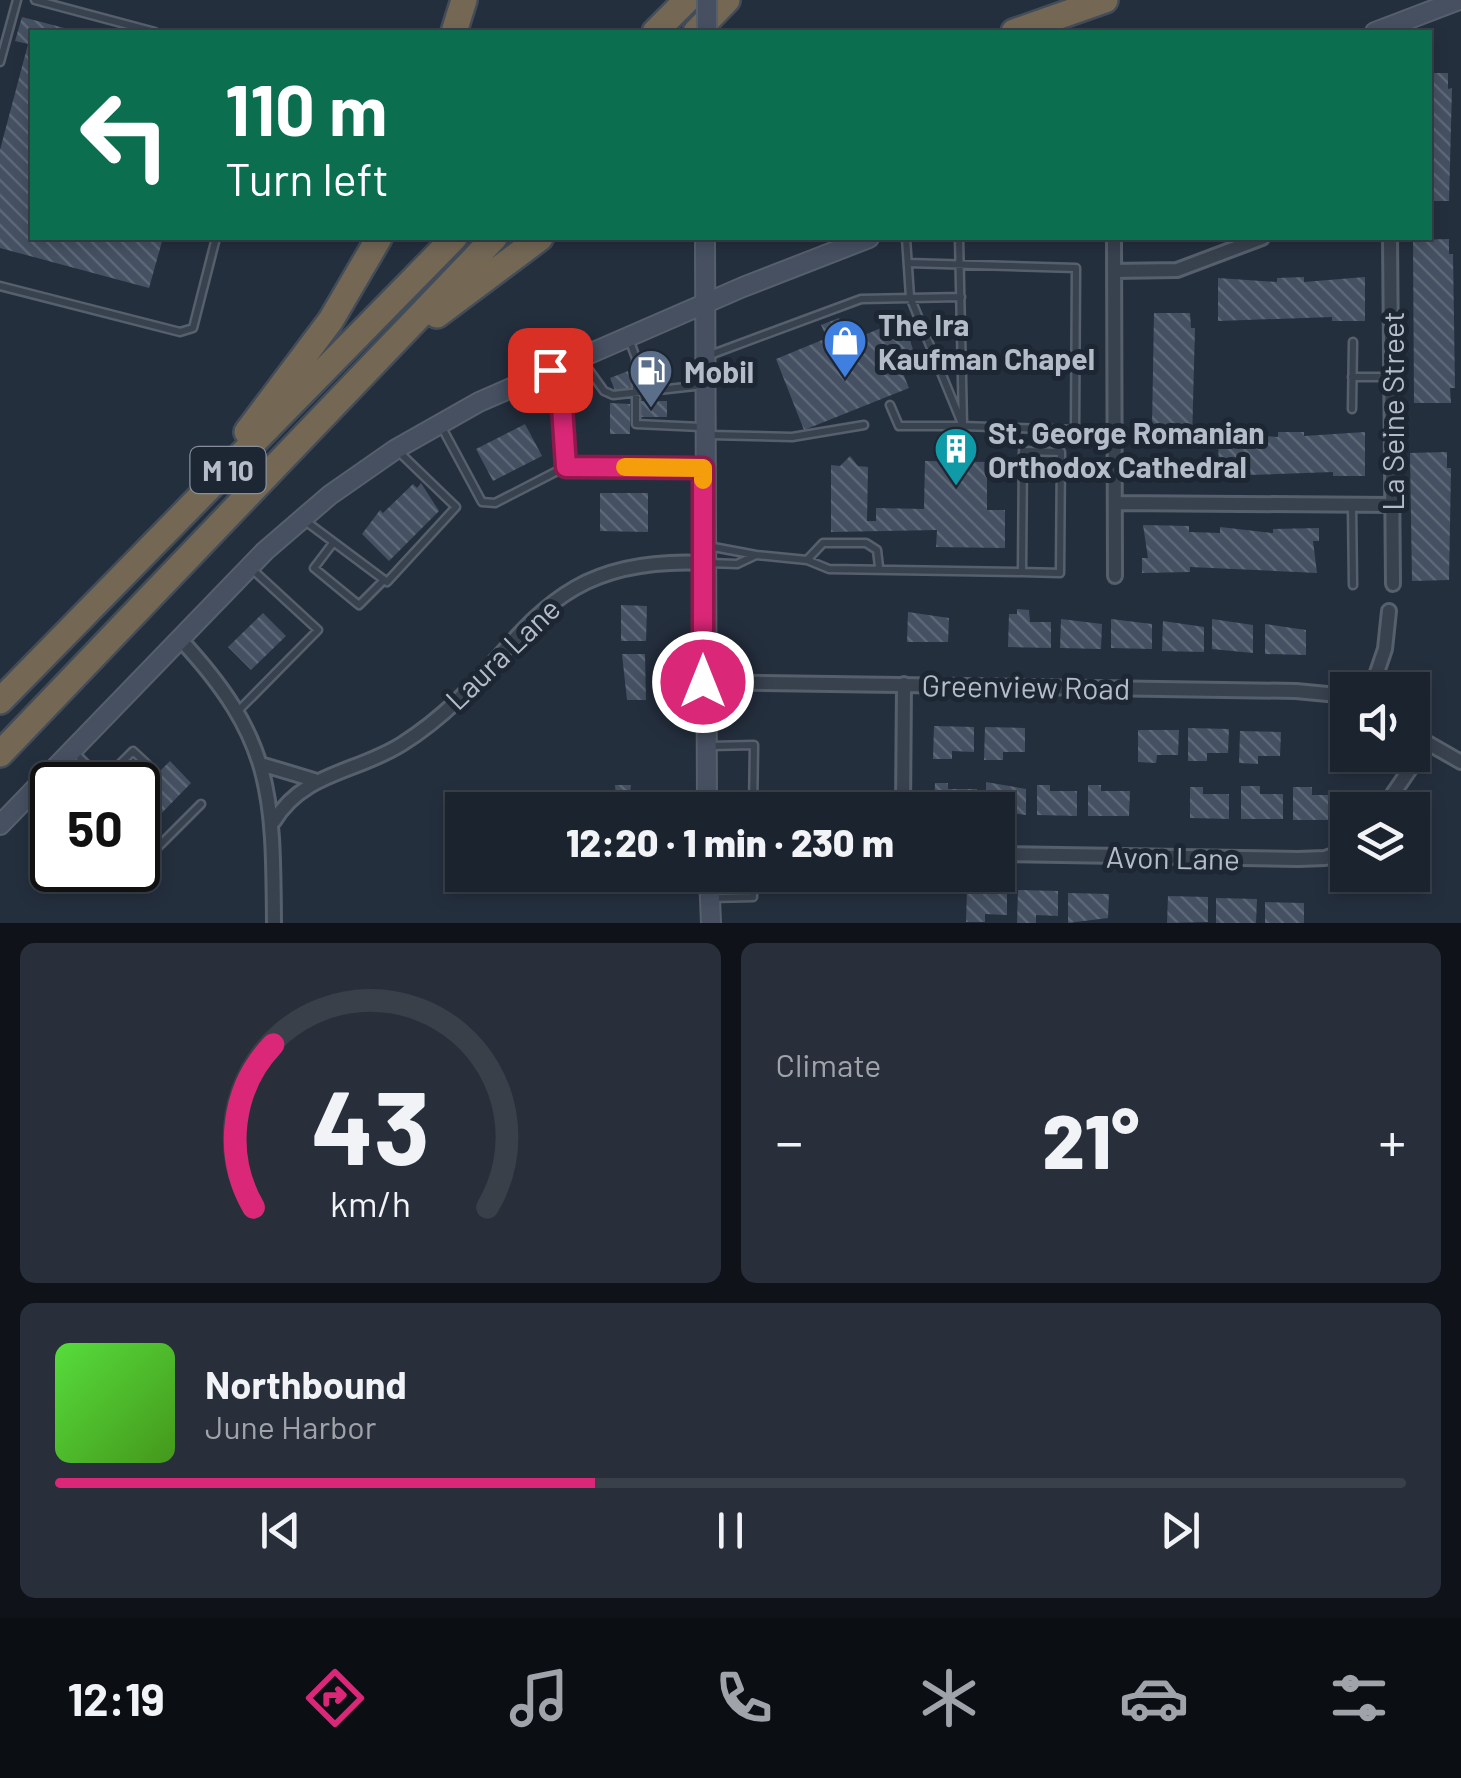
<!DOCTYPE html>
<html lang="en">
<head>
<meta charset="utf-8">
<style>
	body { margin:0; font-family:Barlow,sans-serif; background:#282f3a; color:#f1f3f6; height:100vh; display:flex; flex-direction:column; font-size:38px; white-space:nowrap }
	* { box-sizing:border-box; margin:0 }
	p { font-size:32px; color:#a0a4aa }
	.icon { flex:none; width:55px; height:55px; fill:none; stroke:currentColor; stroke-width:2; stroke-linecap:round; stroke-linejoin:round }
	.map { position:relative; height:923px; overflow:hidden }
	.side { display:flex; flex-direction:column; gap:20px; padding:20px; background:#0f1319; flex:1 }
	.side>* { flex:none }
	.hud { position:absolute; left:30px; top:30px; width:1402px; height:210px; border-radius:0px; box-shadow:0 5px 15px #0003,0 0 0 2px #39404a; background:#0b6e4f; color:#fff; overflow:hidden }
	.buttons { position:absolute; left:1330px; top:672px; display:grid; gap:20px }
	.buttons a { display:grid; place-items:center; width:100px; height:100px; border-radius:0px; background:#1b232e; box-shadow:0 5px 15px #0003,0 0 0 2px #39404a; font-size:50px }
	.speed { position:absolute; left:30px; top:762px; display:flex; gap:20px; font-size:50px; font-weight:700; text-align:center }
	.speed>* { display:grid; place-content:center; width:130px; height:130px; border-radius:50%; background:#1b232e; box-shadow:0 5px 15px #0003,0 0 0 2px #39404a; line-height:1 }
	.speed .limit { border:5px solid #111; border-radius:15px; background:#fff; color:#111 }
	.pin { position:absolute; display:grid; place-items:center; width:85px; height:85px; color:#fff; margin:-42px; border-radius:20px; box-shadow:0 5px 15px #0006 }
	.me { position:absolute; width:110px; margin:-55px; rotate:0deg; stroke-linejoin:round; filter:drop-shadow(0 0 8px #0008) }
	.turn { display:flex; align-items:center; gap:35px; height:210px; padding:0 30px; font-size:45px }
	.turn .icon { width:130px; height:130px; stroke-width:2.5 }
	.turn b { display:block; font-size:70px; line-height:85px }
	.big { font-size:75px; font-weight:800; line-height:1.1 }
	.side .widget { flex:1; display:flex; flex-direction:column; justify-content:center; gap:15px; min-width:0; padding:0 35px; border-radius:15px; background:#282f3a }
	.side .dial { align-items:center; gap:0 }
	.dial svg { height:260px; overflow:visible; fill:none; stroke:#39404a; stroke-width:7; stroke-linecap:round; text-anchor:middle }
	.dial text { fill:#f1f3f6; stroke:none }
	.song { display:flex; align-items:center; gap:30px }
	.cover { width:120px; height:120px; border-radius:15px; background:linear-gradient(135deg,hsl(110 70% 55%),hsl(100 70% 35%)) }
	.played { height:10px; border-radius:5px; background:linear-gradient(90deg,#db2777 40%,#39404a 40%) }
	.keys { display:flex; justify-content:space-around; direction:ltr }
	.heat { display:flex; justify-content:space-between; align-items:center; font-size:55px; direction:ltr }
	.side .tiles { flex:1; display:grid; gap:20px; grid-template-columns:1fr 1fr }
	.widget:last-child { grid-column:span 2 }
	.trip { position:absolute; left:445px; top:792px; width:570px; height:100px; border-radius:0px; background:#1b232e; box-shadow:0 5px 15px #0003,0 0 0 2px #39404a; font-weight:800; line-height:100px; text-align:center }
	.tabs { display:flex; height:160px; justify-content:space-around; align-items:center; background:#0b0e12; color:#a0a4aa }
	.tabs .icon { width:70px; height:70px }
	.tabs .on { color:#db2777 }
	.tabs b { font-size:45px; color:#f1f3f6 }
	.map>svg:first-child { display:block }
	.building { fill:url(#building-back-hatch) }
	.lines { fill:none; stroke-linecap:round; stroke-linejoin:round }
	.service-casing { stroke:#565f6c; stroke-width:11 }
	.minor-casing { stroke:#565f6c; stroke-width:18 }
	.secondary-casing { stroke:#565f6c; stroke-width:22 }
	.motorway-casing { stroke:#434c59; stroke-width:30 }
	.service { stroke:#38414e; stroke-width:6 }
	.minor { stroke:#38414e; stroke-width:12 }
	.secondary { stroke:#465061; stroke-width:18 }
	.motorway { stroke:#746855; stroke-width:25 }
	.secondary-bridge-casing { stroke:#565f6c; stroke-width:22; stroke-linecap:butt }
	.secondary-bridge { stroke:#465061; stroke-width:18 }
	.route-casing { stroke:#8e194d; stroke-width:25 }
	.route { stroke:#db2777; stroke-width:18 }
	.slow { stroke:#f59e0b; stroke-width:18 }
	.labels { text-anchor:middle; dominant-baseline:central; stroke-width:10; stroke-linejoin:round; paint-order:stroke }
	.shield { fill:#1d2633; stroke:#878f9c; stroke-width:2.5 }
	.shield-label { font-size:28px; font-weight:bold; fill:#b4bcc9 }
	.poi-label { font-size:30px; font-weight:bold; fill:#b4bcc9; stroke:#1d2633; text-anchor:start }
	.street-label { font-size:30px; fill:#b4bcc9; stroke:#1d2633 }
</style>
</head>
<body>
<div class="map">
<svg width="1461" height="923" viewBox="0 0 1461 923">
	<defs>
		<pattern id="building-back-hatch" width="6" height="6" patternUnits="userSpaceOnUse" patternTransform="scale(2.5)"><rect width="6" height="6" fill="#455162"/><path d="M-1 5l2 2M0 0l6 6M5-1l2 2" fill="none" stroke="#5d6877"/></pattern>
	</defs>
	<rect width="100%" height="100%" fill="#242f3e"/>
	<path class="building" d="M22,17l54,14 -44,1v206h131l-14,50 -149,-40v-98l28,-106 -13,-3z
		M1430,73h18v16l4,-1 -3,113h-19z
		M1449,239v15h4l2,134h-5l1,15h-37l-1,-163z
		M1304,277v5l61,-5v44h-33v-4l-114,4v-43l59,4v-4z
		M1154,313h36l1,15h4l-3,113h-36l-4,-15z
		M839,318l5,13 9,-3 4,10 46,-19 15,46 -16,6 7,17 -105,42 -28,-71 51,-21 -6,-13z
		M628,371l6,15 -18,7 -6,-15z
		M637,401h30v16h-30z
		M610,403l20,1v30h-20z
		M525,424l17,32 -49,25 -17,-32z
		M1278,432h26v4l61,-4v44h-32v-4l-114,4 -1,-43 60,4z
		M1447,452v16h4l-2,112 -37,1 -2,-128z
		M850,456l8,10 10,1 -1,54h9v-13l48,1 1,-48 62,1v48h18v38l-69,-1 1,-17 -106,2v-67l9,1z
		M421,483l18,28 -50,50 -27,-27 18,-24 3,3 30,-29 4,4z
		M600,493h48v39l-48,-1z
		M1143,525l46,1v6l31,1v-6l53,6v-4l46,-1v13h-6l4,32 -127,-6v5l-48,1v-15h6z
		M621,605l26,1 -1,35h-25z
		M1017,609l12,1 1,12h21v26l-43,-1 1,-33h8z
		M908,612l41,6 -1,24h-41z
		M263,613l23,23 -35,34 -23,-23z
		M1061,619l41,5 -1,25 -41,-1z
		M1111,619l41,5v25l-41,-1z
		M1212,619l41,6v28l-41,-4z
		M1163,621l41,6v25l-42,-1z
		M1265,624l41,6v25l-41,-1z
		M622,654h23l1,46h-19z
		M934,726l40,1v25l-22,-1v8h-19z
		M985,727l40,1v24h-22v8h-19z
		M1188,728l41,1 -1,24h-21v8h-19z
		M1138,730h41l-1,25h-21l-1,8 -18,-1z
		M1240,731l41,1 -1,24h-22v8l-19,-1z
		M170,761l21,22 -39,40 -14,-15v-23h-12l-6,-5 13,-13 15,16z
		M986,782l40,7v26l-40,-5z
		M935,783h13v6h29v21h-43z
		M615,785h16l-2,18h9v7h-21z
		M1037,785h13v6h27v25l-40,-1z
		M1088,785h13v6h29l-1,25h-41z
		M1241,786h19v8h23v25h-42z
		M1190,787h13v7h26v25l-39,-1z
		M1293,787h19v8h22v25h-41z
		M967,889l40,1v25l-22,-1v8h-19z
		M1018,890l40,1v25l-22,-1v8h-19z
		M1068,893l41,1 -1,24 -40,5z
		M1168,896l40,1v25l-41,1z
		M1216,898l41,1 -1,24h-40z
		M1265,902l39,1v20h-39z"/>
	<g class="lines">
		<defs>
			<path id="service" d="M35,0l120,32
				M0,62l17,-62
				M906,238l4,59 53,129 112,4 1,-162 -168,-5
				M0,286l180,46 13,-4 23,-90
				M629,339l7,19v66l65,3
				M710,355l151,-56 100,-2
				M581,359l23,32 9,4 91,-10
				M552,375l9,16 4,76
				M1352,377h39
				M890,405l9,21h64l-4,-188
				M1352,409l1,-67
				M440,424l42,78 13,1 70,-36 137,1
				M710,435l82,2 72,-12
				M1352,506l1,79
				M304,520l83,62 69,-75 -57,-55
				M333,543l-19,25 45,37 23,-23
				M708,546l48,9 -19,9 -28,-1
				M756,555l51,5 22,9 193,3 1,-121 38,1 -1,121 -38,-1
				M807,560l16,-17h43l11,7 2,17
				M238,711l80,-81 -65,-60
				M710,746l44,-1 -1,65
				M73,751l34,34
				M103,781l30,-30 15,14 -8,9
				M138,819l23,25 40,-40
				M138,868l23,-24
				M711,898l42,-1v-22"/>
			<path id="minor" d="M1114,238l1,338
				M1390,238l3,346
				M1114,271l63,-1 85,-32
				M1115,503l277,2
				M180,639c93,100 93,154 94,284
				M703,682l593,9 52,5
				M1371,690l14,-41 4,-38
				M1412,734l49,28
				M264,765l50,15
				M903,810l1,-126
				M1382,810l45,-66
				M274,821c30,-49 82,-48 128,-77 122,-77 123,-189 301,-181
				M998,854l300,5 27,-1 23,-8"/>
			<path id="secondary" d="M1375,32l84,-32
				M705,238l2,572
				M0,825l265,-274 65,-56 66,-46 83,-47 264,-115 126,-49
				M709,875l2,48"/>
			<path id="motorway" d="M454,32l10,-32
				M655,32l32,-32
				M696,32l31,-32
				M1014,32l91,-32
				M437,315l103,-77
				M247,432l84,-112 48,-82
				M0,701l454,-463
				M0,754l494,-516"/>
		</defs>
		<use href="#service" class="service-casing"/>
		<use href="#minor" class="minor-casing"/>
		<use href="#secondary" class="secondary-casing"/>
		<use href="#motorway" class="motorway-casing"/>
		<use href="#service" class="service"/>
		<use href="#minor" class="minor"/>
		<use href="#secondary" class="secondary"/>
		<use href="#motorway" class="motorway"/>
		<defs>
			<path id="secondary-bridge" d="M707,32v-32"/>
		</defs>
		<use href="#secondary-bridge" class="secondary-bridge-casing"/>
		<use href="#secondary-bridge" class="secondary-bridge"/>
	</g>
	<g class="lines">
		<defs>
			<path id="route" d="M550,370l11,21 5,76 137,1v214"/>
		</defs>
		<use href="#route" class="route-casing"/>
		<use href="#route" class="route"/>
		<path class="slow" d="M625,467l78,1v12"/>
	</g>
	<defs>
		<symbol id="shop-pin" viewBox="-11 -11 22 30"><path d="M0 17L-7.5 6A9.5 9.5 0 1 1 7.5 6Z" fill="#3f7fe0" stroke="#1d2633"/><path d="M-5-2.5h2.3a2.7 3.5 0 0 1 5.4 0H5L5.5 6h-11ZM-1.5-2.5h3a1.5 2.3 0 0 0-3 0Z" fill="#fff"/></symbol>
		<symbol id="fuel-pin" viewBox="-11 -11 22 30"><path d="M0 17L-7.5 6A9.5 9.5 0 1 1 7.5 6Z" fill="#5c6f8a" stroke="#1d2633"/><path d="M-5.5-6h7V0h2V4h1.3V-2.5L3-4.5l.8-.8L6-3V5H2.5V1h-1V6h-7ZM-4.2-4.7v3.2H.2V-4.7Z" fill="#fff"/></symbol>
		<symbol id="building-pin" viewBox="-11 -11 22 30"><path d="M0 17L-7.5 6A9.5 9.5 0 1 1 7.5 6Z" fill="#0f9aa8" stroke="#1d2633"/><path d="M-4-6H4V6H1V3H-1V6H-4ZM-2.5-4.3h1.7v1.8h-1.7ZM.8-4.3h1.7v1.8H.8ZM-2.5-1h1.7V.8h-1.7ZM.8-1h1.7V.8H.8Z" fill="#fff"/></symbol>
	</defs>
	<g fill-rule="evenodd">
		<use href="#shop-pin" x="820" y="316" width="50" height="68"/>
		<use href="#fuel-pin" x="626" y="346" width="50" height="68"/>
		<use href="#building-pin" x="931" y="424" width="50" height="68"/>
	</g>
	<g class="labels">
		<rect class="shield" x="190.5" y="447" width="75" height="46" rx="8"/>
		<g class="shield-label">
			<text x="228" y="470">M 10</text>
		</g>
		<g class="poi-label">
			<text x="878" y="324">The Ira<tspan x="878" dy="34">Kaufman Chapel</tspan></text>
			<text x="684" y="371">Mobil</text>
			<text x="988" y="432">St. George Romanian<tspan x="988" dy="34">Orthodox Cathedral</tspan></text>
		</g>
		<g class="street-label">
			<text transform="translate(1392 411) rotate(-90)">La Seine Street</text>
			<text transform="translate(502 653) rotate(-44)">Laura Lane</text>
			<text transform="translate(1026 686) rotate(1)">Greenview Road</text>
			<text transform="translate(1173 857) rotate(1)">Avon Lane</text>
		</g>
	</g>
</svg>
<div class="buttons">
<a><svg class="icon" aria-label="sound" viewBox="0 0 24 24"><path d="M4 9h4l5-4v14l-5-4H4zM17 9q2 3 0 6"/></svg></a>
<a><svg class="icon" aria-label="layers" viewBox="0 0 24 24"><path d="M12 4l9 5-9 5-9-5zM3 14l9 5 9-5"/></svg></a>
</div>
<div class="speed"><div class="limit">50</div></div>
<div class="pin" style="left:550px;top:370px;background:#d93025"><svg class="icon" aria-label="arrive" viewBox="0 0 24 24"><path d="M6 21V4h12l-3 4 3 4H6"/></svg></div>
<svg class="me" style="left:703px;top:682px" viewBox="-20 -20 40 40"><circle r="17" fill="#db2777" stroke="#fff" stroke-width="3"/><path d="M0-11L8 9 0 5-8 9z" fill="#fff"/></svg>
<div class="trip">12:20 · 1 min · 230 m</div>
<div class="hud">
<div class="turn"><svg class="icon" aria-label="left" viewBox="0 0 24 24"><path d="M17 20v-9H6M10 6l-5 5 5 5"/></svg><div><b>110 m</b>Turn left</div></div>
</div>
</div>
<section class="side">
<div class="tiles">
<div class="widget dial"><svg viewBox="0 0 100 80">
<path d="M14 69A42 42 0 1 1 86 69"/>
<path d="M14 69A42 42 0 0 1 20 19" stroke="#db2777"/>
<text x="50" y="56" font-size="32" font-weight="700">43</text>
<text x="50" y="72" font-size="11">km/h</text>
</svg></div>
<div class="widget"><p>Climate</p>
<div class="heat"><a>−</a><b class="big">21°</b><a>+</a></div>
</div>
<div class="widget">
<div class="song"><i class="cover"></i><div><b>Northbound</b><p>June Harbor</p></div></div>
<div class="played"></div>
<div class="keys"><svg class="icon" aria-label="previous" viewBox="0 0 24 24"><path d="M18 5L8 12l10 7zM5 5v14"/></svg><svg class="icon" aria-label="pause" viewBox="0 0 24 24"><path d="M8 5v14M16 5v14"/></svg><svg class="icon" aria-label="next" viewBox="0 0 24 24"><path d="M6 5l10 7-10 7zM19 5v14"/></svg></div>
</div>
</div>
</section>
<nav class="tabs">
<b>12:19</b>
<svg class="icon on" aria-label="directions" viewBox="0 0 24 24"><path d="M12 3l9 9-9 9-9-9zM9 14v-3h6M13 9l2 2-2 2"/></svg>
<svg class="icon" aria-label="music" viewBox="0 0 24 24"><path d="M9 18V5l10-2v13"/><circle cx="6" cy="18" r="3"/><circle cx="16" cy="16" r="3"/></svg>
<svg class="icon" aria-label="phone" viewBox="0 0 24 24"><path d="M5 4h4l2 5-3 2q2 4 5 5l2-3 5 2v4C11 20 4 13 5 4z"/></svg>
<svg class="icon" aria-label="climate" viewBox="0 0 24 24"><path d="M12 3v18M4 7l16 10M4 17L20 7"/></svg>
<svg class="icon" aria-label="car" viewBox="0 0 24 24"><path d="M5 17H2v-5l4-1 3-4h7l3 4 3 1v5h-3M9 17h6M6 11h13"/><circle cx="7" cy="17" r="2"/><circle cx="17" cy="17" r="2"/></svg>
<svg class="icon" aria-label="filters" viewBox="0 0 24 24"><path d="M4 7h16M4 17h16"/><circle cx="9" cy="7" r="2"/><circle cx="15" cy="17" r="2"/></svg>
</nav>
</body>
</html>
